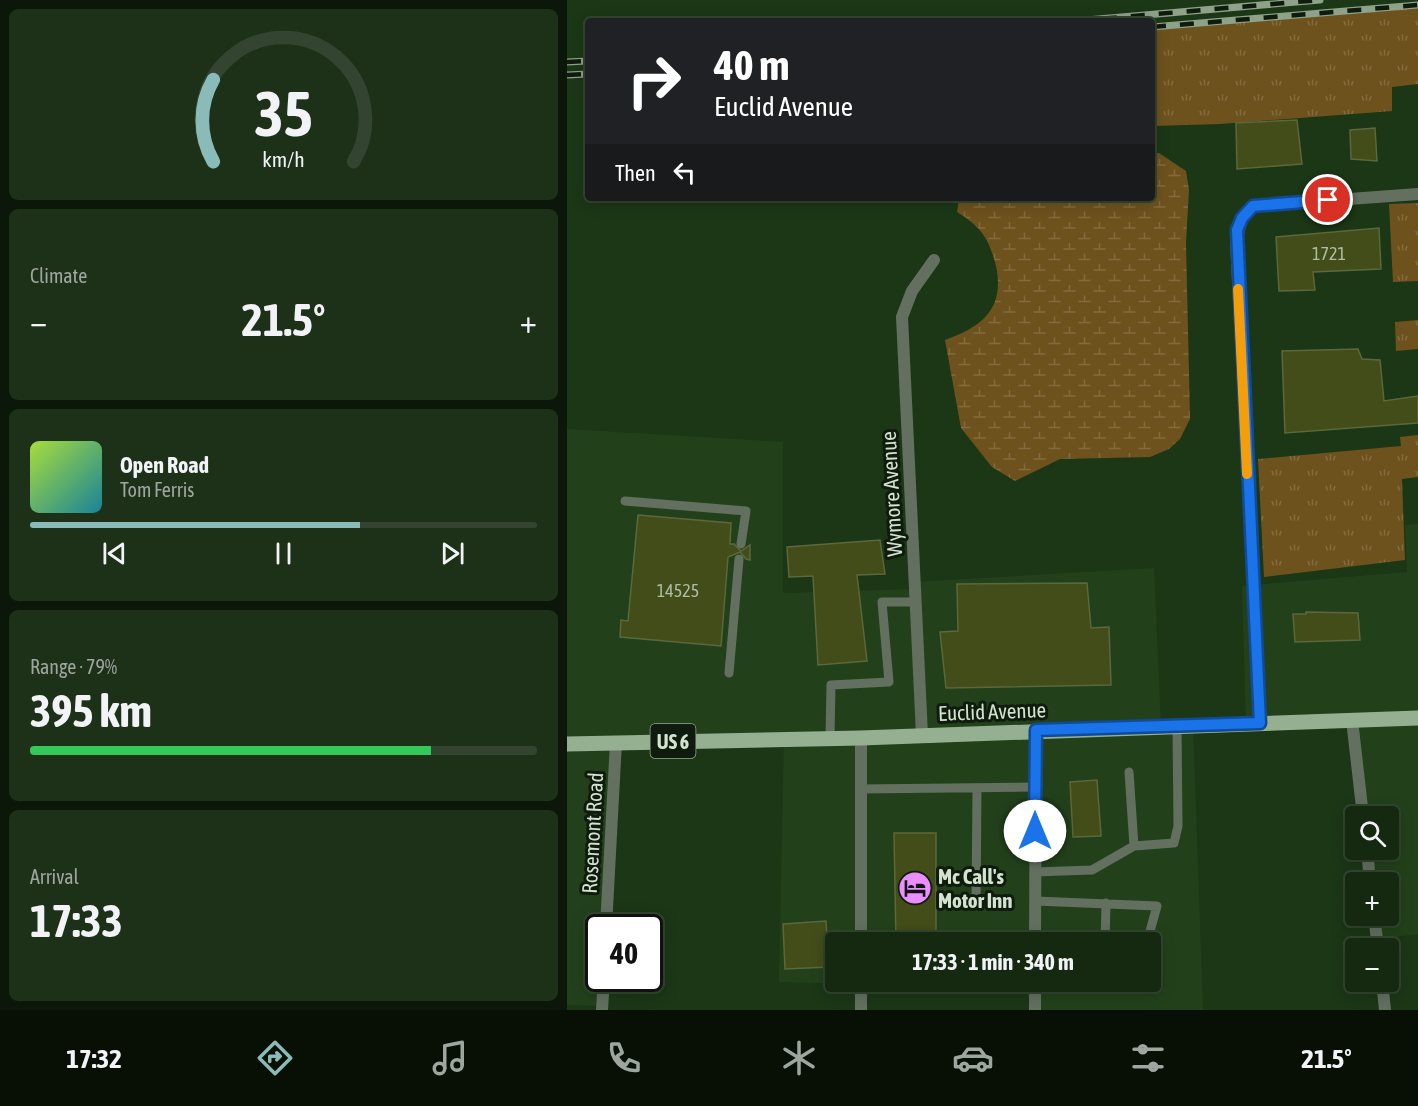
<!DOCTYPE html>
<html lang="en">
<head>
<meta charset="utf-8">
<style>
	body { margin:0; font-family:"Asap Condensed",sans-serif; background:#1d3119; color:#f1f3f6; height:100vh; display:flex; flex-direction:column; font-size:22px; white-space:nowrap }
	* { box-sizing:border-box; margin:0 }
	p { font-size:20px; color:#9da69f }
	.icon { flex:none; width:33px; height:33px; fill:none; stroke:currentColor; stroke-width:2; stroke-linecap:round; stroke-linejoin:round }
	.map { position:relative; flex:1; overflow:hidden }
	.details { display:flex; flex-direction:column; gap:9px; padding:9px; background:#0b1709; width:567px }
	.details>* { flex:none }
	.top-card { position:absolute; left:18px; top:18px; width:570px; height:183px; border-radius:6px; box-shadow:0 3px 15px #0003,0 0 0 2px #334530; background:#202124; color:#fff; overflow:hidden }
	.fabs { position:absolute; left:778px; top:806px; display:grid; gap:12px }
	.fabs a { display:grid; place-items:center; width:54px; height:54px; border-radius:6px; background:#142910; box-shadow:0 3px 15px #0003,0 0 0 2px #334530; font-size:30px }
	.speed { position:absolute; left:18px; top:914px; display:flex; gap:12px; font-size:30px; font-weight:700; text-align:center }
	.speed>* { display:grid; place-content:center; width:78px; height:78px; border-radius:50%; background:#142910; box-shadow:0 3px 15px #0003,0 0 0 2px #334530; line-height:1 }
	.speed .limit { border:3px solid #111; border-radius:9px; background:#fff; color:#111 }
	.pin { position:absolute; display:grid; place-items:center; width:51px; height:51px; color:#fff; margin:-26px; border:3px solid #fff; border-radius:50%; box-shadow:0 2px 6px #0007 }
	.me { position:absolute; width:66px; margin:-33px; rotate:0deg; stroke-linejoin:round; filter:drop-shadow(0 0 4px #0008) }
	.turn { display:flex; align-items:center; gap:21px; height:126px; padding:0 30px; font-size:27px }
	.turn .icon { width:78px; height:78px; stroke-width:2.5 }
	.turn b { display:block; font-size:42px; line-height:51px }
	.then { display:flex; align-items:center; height:57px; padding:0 30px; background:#0003; gap:12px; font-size:22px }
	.big { font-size:45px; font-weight:700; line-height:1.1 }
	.details .widget { flex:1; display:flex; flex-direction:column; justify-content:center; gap:9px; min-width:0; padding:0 21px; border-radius:9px; background:#1d3119 }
	.details .dial { align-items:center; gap:0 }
	.dial svg { height:156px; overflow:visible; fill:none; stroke:#334530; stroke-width:7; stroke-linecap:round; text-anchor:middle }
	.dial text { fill:#f1f3f6; stroke:none }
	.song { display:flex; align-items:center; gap:18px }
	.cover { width:72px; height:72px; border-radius:9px; background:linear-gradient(135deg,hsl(80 70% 55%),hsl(190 70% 35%)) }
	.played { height:6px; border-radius:3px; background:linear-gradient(90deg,#8bbbb9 65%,#334530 65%) }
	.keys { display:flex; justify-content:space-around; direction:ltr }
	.heat { display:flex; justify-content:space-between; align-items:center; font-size:33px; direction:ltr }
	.charge { height:9px; border-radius:4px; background:linear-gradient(90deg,#34c759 79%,#334530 0) }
	.trip { position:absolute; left:258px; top:932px; width:336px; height:60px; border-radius:6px; background:#142910; box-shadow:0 3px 15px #0003,0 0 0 2px #334530; font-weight:700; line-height:60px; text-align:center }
	.tabs { display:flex; height:96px; justify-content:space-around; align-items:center; background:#081006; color:#9da69f }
	.tabs .icon { width:42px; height:42px }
	.tabs .current { color:#8bbbb9 }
	.tabs b { font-size:27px; color:#f1f3f6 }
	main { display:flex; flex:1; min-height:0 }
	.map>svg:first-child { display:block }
	.built { fill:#22411b; fill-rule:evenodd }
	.grass { fill:url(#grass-tufts) }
	.wetland { fill:url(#wetland-marsh) }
	.building { fill:#424d19; stroke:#5c673c; stroke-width:1.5 }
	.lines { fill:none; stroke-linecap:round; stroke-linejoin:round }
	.service { stroke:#637060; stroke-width:9 }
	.minor { stroke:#637060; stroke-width:12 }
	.tertiary { stroke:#637060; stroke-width:12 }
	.primary { stroke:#95b090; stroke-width:15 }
	.rail-casing { stroke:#8da289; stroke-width:7 }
	.rail { stroke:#0f1b0d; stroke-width:4.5; stroke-dasharray:14; stroke-linecap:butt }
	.route-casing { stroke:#114b97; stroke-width:15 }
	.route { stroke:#1a73e8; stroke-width:10 }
	.slow { stroke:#f59e0b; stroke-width:10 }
	.labels { text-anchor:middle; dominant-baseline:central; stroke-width:6; stroke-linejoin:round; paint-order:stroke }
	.number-label { font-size:18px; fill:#aebea2 }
	.shield { fill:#0f1b0d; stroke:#98a795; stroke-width:1.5 }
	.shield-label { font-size:20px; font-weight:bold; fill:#d2e3cf }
	.street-label { font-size:21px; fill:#d2e3cf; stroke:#0f1b0d }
	.poi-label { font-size:21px; font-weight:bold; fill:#d2e3cf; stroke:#0f1b0d; text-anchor:start }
</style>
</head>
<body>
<main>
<section class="details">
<div class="widget dial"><svg viewBox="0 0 100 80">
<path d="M14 69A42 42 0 1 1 86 69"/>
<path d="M14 69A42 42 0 0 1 14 27" stroke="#8bbbb9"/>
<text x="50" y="56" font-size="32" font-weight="700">35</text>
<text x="50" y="72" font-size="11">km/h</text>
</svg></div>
<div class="widget"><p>Climate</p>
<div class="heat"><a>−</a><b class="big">21.5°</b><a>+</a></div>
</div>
<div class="widget">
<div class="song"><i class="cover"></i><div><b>Open Road</b><p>Tom Ferris</p></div></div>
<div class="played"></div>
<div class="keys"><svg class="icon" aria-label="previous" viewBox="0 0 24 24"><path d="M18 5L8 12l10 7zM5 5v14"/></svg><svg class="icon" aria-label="pause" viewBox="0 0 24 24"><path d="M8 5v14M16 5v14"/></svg><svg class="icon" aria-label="next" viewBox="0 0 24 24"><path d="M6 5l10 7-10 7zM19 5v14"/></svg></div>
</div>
<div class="widget"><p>Range · 79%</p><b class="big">395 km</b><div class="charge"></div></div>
<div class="widget"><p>Arrival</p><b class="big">17:33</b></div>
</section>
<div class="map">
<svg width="851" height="1010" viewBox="0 0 851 1010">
	<defs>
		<pattern id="grass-tufts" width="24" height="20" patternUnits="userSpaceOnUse" patternTransform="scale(1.5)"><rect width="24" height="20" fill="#6e521e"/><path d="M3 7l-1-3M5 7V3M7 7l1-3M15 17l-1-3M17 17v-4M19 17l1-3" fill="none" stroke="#826b3e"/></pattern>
		<pattern id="wetland-marsh" width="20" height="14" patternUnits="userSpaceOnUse" patternTransform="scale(1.5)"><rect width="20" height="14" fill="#6e521e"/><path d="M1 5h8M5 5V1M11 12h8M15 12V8" fill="none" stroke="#826b3e"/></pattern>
	</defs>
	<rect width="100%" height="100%" fill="#1b3716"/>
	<path class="built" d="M0,429l216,13v151l132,-4v-7l239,-14 7,158h32l10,284h-168v-22l-256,-6 5,-242 -168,2 -10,185h-7v51l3,28 -35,-1zM268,942h316v39h-316z
		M851,524v410l-41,5 -3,-24h15v-33h-19l-3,-33h22v-33h-26l-11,-96 -106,4 -4,-138 165,-14 -2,-47z"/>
	<path class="grass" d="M851,5v79l-26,3v24l-172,13 -68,2v-99z
		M851,203v78l-25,1 -4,-78z
		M851,320v29l-22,2 -1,-29z
		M851,435v42l-16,2 3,81 -141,17 -6,-118 143,-13 -1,-9z"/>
	<path class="wetland" d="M585,153h7l27,18 3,19 -3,52 4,177 -10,20 -11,10 -19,8 -90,2 -45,22 -23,-14 -31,-39 -16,-88c37,-13 60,-31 51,-74 -7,-28 -15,-39 -39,-54l2,-12 193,-2z"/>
	<path class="building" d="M730,120l5,44 -65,5 -1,-46z
		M808,128l2,33 -26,-2 -1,-29z
		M812,228l2,41 -68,3 2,18 -36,1 -3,-54z
		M791,349l4,10 18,1 4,41 34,-5v27l-133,10 -3,-82z
		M71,515l93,8 -1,21h4l7,7 9,-6v15l-4,-1 -6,-7 -12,5 -7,89 -101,-9 1,-17 7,1z
		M313,540l5,34 -28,1 10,86 -49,4 -5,-89 -24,1 -2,-30z
		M520,583l4,45 18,-1 2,58 -165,3 -6,-56 18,-1 -1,-47z
		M739,612l52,1 2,27 -65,2 -2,-28h13z
		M530,780l4,56 -28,1 -3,-55z
		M327,833h42v109h-40z
		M259,921l3,46 -44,2 -2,-45z"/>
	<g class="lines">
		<path class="service" d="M58,501l121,10 -5,33
			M162,673l10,-114
			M263,738l1,-53 58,-3 -7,-80h34
			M562,772l5,74
			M294,789l174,-2
			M468,872l57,-2 42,-24 40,-3 4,-17 -1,-100
			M468,901l122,5 -10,36
			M409,905l1,-117
			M538,942l1,-39
			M536,981v7l32,1 2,-8"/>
		<path class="minor" d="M785,720l11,96
			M693,723l-24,-481 6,-24 11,-12 165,-12
			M355,735l-20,-418 10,-26 22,-31
			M800,849l3,33
			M807,915l4,33
			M39,927l10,-185
			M294,942v-204
			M815,981l3,29
			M35,1010l2,-32
			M294,1010v-29"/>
		<path class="tertiary" d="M468,942l1,-212
			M468,1010v-29"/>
		<path class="primary" d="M0,744l294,-6 557,-20"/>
		<defs>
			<path id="rail" d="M508,21l245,-21
				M585,27l266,-22
				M0,62l21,-1
				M0,75l21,-1"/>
		</defs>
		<use href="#rail" class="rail-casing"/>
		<use href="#rail" class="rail"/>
	</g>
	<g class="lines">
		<defs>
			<path id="route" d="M468,831l1,-101 224,-7 -23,-493 5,-12 11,-12 75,-6"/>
		</defs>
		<use href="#route" class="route-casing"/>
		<use href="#route" class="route"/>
		<path class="slow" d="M671,289l9,185"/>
	</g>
	<defs>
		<symbol id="hotel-disc" viewBox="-11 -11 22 22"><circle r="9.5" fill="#ea8dfd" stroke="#0f1b0d"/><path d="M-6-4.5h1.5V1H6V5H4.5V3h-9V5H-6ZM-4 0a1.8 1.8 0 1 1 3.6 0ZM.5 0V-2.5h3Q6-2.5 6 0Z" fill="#111"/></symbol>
	</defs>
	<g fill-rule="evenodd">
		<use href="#hotel-disc" x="329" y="869" width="38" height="38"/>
	</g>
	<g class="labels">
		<g class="number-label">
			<text x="762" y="253">1721</text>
			<text x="111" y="590">14525</text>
		</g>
		<rect class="shield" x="83.5" y="724" width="45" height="34" rx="4.5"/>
		<g class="shield-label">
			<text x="106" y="741">US 6</text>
		</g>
		<g class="street-label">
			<text transform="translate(324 494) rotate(-93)">Wymore Avenue</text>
			<text transform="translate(425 711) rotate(-2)">Euclid Avenue</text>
			<text transform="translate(25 833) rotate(-87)">Rosemont Road</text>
		</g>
		<g class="poi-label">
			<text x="371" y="876">Mc Call's<tspan x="371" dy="24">Motor Inn</tspan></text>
		</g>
	</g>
</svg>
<div class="fabs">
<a><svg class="icon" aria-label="search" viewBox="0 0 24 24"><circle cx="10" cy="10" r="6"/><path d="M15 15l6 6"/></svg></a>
<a>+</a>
<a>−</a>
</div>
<div class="speed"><div class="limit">40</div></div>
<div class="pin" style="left:761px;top:200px;background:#d93025"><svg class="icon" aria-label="arrive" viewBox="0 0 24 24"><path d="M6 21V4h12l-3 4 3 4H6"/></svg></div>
<svg class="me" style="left:468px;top:831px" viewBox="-20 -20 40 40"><circle r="19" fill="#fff"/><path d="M0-13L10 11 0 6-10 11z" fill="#1a73e8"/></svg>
<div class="trip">17:33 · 1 min · 340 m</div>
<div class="top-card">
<div class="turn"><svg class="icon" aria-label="right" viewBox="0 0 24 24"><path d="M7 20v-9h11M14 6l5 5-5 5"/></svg><div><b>40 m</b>Euclid Avenue</div></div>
<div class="then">Then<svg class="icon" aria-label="left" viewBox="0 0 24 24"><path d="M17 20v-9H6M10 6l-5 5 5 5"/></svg></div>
</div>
</div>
</main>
<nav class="tabs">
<b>17:32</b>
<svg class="icon current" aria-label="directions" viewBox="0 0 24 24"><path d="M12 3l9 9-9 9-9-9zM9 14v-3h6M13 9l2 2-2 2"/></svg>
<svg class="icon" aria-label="music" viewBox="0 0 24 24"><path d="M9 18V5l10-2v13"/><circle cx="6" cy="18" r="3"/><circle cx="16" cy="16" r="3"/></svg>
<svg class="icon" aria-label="phone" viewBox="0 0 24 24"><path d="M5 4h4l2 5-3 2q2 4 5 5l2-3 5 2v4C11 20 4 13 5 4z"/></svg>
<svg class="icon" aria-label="climate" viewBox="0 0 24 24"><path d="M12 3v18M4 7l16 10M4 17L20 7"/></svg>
<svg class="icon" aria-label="car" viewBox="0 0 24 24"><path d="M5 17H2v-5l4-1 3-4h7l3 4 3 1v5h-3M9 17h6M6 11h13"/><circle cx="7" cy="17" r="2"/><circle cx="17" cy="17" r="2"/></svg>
<svg class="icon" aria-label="filters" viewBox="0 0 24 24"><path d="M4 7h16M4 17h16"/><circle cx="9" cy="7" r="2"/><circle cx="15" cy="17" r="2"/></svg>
<b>21.5°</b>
</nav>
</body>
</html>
